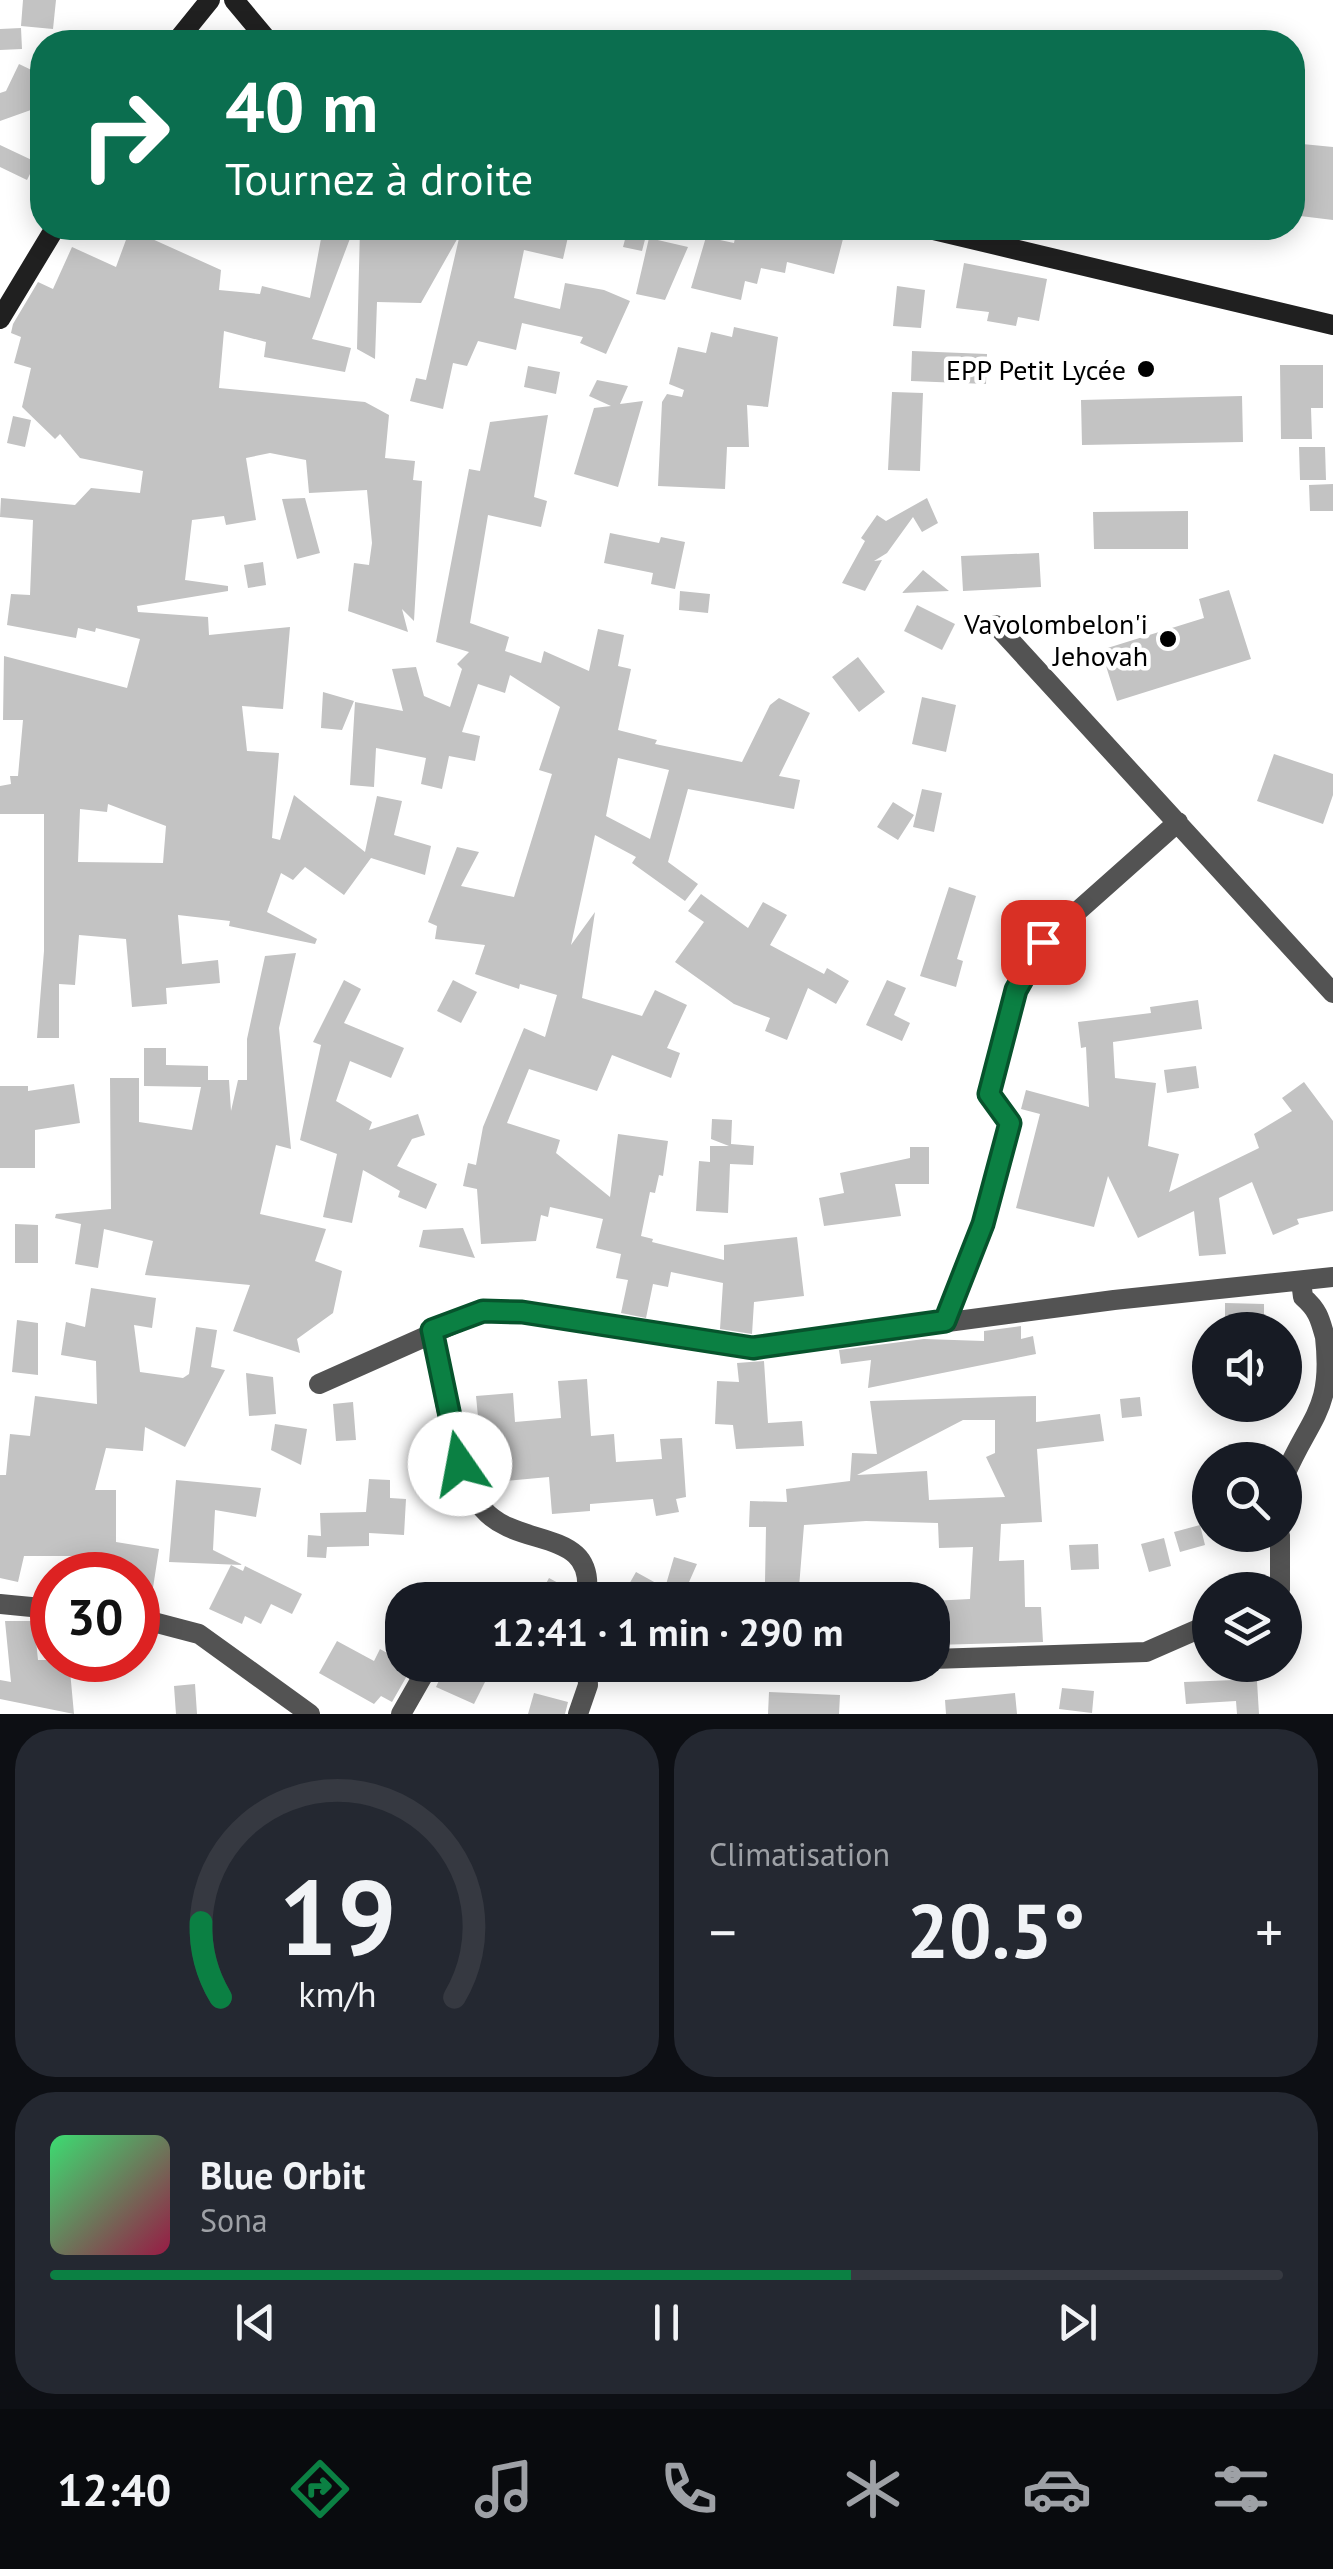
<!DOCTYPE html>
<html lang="fr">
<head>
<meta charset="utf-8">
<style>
	body { margin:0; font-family:"PT Sans",sans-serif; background:#242831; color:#f1f3f6; height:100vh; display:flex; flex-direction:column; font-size:38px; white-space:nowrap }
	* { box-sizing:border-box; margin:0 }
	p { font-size:32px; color:#9ea1a6 }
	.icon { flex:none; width:55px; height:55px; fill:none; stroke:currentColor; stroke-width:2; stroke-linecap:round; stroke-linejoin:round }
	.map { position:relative; height:1714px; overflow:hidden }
	.panel { display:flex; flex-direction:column; gap:15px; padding:15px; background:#0d0f14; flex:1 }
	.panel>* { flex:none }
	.top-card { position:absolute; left:30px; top:30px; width:1275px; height:210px; border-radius:40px; box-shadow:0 5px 25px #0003; background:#0b6e4f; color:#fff; overflow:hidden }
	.controls { position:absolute; left:1192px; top:1312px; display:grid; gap:20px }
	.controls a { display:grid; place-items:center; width:110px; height:110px; border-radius:50%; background:#171b24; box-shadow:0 5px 25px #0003; font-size:50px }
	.speed { position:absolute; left:30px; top:1552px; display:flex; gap:20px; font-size:50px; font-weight:700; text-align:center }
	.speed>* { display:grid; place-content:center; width:130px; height:130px; border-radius:50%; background:#171b24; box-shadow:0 5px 25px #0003; line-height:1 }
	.speed .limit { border:15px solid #d22; background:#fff; color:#111 }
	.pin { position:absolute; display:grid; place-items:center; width:85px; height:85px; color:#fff; margin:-42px; border-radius:20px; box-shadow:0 5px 15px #0006 }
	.me { position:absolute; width:110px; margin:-55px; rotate:348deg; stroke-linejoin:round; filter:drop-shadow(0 0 8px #0008) }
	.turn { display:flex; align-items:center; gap:35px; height:210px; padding:0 30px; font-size:45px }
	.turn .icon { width:130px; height:130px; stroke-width:2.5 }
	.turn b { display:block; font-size:70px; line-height:85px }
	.big { font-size:75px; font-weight:800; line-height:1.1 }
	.panel .tile { flex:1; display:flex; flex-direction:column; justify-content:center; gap:15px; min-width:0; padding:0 35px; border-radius:40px; background:#242831 }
	.panel .dial { align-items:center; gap:0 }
	.dial svg { height:260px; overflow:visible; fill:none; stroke:#363941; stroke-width:7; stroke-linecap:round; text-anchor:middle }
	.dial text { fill:#f1f3f6; stroke:none }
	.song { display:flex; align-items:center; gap:30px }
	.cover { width:120px; height:120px; border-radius:15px; background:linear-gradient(135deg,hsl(140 70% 55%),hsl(340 70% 35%)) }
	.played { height:10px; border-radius:5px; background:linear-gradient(90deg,#0b8043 65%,#363941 65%) }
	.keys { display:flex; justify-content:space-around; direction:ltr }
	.heat { display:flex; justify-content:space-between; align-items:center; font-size:55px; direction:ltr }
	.panel .tiles { flex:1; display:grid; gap:15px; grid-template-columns:1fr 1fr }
	.tile:last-child { grid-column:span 2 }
	.trip { position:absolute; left:385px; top:1582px; width:565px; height:100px; border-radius:40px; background:#171b24; box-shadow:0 5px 25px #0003; font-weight:800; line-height:100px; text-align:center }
	.menu { display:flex; height:160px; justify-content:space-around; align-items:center; background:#090b0e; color:#9ea1a6 }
	.menu .icon { width:70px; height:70px }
	.menu .on { color:#0b8043 }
	.menu b { font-size:45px; color:#f1f3f6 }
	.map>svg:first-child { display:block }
	.building { fill:#c3c3c3; fill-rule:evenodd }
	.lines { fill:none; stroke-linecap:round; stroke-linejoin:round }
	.street { stroke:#535353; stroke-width:20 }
	.secondary { stroke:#202020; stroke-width:20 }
	.route-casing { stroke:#07532c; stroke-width:25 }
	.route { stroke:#0b8043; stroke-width:18 }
	.poi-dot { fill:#000; stroke:#fff; stroke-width:4 }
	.labels { text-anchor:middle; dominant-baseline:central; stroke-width:9; stroke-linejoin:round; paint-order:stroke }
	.poi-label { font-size:28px; fill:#000; stroke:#fff; text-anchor:end }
</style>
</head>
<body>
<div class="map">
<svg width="1333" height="1714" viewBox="0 0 1333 1714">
	<rect width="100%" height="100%" fill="#fff"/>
	<path class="building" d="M23,0h33l-3,29 -32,-3z
		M21,28l1,21 -22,1v-21z
		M19,64l23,11v31l-42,15v-28l6,-2z
		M1292,143l41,4v73l-41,-5z
		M0,145l36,17 -9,18 -27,-13z
		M323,228h31l-42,111 39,9 -6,24 -81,-15 2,-15 -42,-11 -5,57 146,14 24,13 -4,43 30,3 -2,19 9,1 -8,140 -12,-12 6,23 -60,-21 6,-48 15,2 3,-22 -5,-53 -58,3 -3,-33 -36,-7 -24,5 10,62 -30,5 -2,-9 -32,4 -7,60 43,6v5l-91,15 1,6 70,5 1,18 81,-8 -7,82 -41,-3 5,45 32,2 -7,85 8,2 14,-45 71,57 12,-56 25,5 -8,34 37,11 -6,29 -54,-17 -27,37 -39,-28 -12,13 -12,-7 -14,39 50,27 -2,5 -86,-18 1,-5 -52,-6 4,49 36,-4 2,23 -54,5 1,16 -35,3 -6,-68 -47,-4 -4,50 -16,-1v54h-22l7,-87v-137h-44v-28l11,-2 -1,-8h8l5,-56h-20l1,-64 123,32 13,-49 -44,-11 -1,4 -17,-4 -2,10 -69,-13 4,-31 19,1 3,-75 -33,-3 1,-19 74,7 16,-17 49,5 3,-22 -63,-13 -20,-24 -5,5 -33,-32 9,-39 -17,-5 7,-26 -10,-4 2,-9 25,-42 15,7 19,-42 44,20 14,-38 91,41 -2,20 41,4 2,-8 48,12zM108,804l58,22 -3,37 -85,-1 2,-53 27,3z
		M360,228h122l37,8 2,-8h49l-7,31 -39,-9 -10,48 46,11 5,-26 39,7 26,11 -24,53 -26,-11 3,-6 -61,-14 -6,27 -38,-9 -11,25 -14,-3 -10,46 -33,-8 6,-23 10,2 34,-146 -39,69 -44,-1 -2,57 -18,-10z
		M628,228h20l-6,23 -19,-4z
		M737,228h78l29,7 -10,39 -47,-12 -2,11 -24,-5 -4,16 -12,-3 -4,19 -50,-12 15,-51 28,6z
		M649,238l39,9 -23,53 -29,-6z
		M964,263l83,16 -8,42 -21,-4 -2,9 -29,-5 2,-9 -33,-4z
		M897,286l28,4 -4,38 -28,-2z
		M734,327l44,10 -10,70 -21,-2 2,42h-22l-2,42 -67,-3 4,-84 5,-8 15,3 2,-7 -15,-6 9,-37 28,6 5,-21 21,5z
		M912,351l75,3 -1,30 -75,-3z
		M1280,365h43v43h-12l1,31h-31z
		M528,366l32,6 -4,22 -32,-7z
		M597,380l31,6 -8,18 23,-3 -25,86 -44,-13 20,-66 17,-2 -22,-10z
		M892,392l31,1 -3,78 -32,-1z
		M1242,396l1,46 -161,3 -1,-45z
		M548,415l-14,82 13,4 -6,26 -53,-12 -18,108 39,14 -4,14 36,12 3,-12 45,20 9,-42 26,6 -6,31 13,3 -13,61 39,10 -2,4 87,18 28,-57 9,-7 31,15 -31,63 21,4 -6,29 -106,-20 -20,73 30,22 -13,17 -53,-38 4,-6 -41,-22 -24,110 24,-33 -13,86 60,18 13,-26 32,15 -20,43 13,5 -9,25 -59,-23 -15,36 -68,-22 -22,54 53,17 -4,13 54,44 8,-63 50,7 -5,35 -4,-1 -4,18 -5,-1 -9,44 12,3 -1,3 72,18v-15l73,-8 7,59 -50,6 -2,32 -32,-5 3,-46 -52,-11 -3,15 -15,-3 -7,34 -25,-5 7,-33 -12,-2 5,-24 -25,-6 7,-29 -53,-12 -2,10 -7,-2 -5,26 -55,3 -4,-55 -14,-3 5,-23 8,2 7,-38 41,-99 21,9 12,-42 -37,-11 -1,5 -44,-15 10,-29 -50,-6 2,-13 -9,-4 29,-75 22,5 -18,34 53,11 38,-123 -13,-4 21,-63 -50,-32 -5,18 -27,-9 -16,48 18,4 -5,25 -26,-5 -7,33 -21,-5 5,-26 -50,-10 -2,39 -24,-2 5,-83 48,9 -11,-42 24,-2 8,29 26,11 12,-38 -5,-5 12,-12 -33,-10 33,-173 11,2 10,-49zM618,758l51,12 -19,69 -44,-23z
		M13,416l18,4 -6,27 -18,-4z
		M1299,447h26l1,33h-26z
		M1333,484v27h-23l-1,-26z
		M305,498l15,55 -23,6 -15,-60z
		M927,498l11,25 -16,9 -9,-15 -26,36 -13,8 8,-1 -17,31 -23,-8 23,-42 -4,-3 16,-23 9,6z
		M1188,511v38h-94l-1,-37z
		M610,533l49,10 2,-6 24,5 -10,47 -24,-5 2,-11 -49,-10z
		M1039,553l2,34 -78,4 -2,-35z
		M263,562l3,23 -18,3 -4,-23z
		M923,570l26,21 -47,2z
		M1229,590l22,69 -134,42 -16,-51 103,-32 -5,-19z
		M680,591l30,3 -2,19 -29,-3z
		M917,605l38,19 -13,26 -38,-19z
		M858,657l27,35 -26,20 -27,-35z
		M323,692l31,9 -12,29 -21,-2z
		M922,697l34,8 -10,47 -34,-8z
		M1274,754l59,20v21l-10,29 -66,-23z
		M922,789l20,4 -8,39 -21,-5z
		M893,802l21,13 -16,25 -21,-13z
		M949,887l27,9 -19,63 6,2 -7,26 -36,-11z
		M701,894l47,34 15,-26 24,13 -17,30 54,29 3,-6 22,13 -13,23 -28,-16 -21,52 -22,-9 5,-13 -36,-14 -59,-42 29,-40 -16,-11z
		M296,953l-17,75 12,121 -15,-4 -16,69 66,15 -11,32 27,10 -9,42 -36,26 3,14 -67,-22 17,-46 -105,-10 8,-34 -49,-12 -6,39 -23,-4 6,-40 -26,-6 1,-4 55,-5 -1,-131h29v44l53,8 9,-43 -57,-1v-38h22v17l42,1v14h21l2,31 7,-31h9v-41l18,-83z
		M344,980l17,9 -17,34 60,25 -13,30 -41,-17 -14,40 36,21 -3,8 49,-16 7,21 -13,4 -15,27 40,18 -11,25 -28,-12 2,-6 -37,-21 -11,53 -29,-6 14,-63 -37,-14 21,-95 -8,-3z
		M453,980l24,12 -16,31 -24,-12z
		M887,980l19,8 -12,27 16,8 -8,18 -36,-16z
		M1198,1000l4,29 -89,13 2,36 41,5 -8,63 31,8 -10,38 90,-44 -5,-14 38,-23 -10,-13 22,-16 29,39v90l-36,8 2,5 -26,11 -21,-53 -33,16 7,56 -27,2 -5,-45 -56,27 -30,-62 -14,51 -78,-19 24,-94 -19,-5 5,-19 63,17 -3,-60 -5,1 -3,-26 73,-9 -1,-6z
		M1196,1066l3,22 -32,5 -3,-23z
		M74,1084l6,39 -45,7v38h-35v-82h28v5z
		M712,1119l20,1 -1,24 23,2 -1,19 -23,-1 -2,49 -32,-2 3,-50 11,1v-16h19l-18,-7z
		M910,1147h19v37h-34l6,32 -77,10 -5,-28 25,-5 -4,-20 70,-15z
		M15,1224l23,1v38h-23z
		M463,1228l12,30 -56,-11 4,-17z
		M91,1288l65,10 -4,30 -18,-3 6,47 43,6 6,-4 7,-47 21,3 -6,37 14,3 -40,77 -40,-20 -2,24 -37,-3 -11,42h21v52l43,7 -9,58 -12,-2v-30h-54l3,-19h-63l-6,26 -18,-4v-103h6l4,-41 20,2 5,-40 62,8 -1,-43 -35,-6 5,-33 19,5z
		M1225,1303l39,1v26h-39z
		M17,1320l21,3v52l-26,-3z
		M1021,1326v13l12,-3 3,18 -168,34 3,-28 -30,4 -2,-14 85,-11 60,2v-10z
		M764,1361l4,62 34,-2 2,25 -68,3 -3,-24 -18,-1 2,-43 22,1 -2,-19z
		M246,1373l27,4 3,37 -27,2z
		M587,1379l4,57 23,-2 2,28 46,-3 -2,-20 22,-1 4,59 -10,2 3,13 -23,4 -3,-17 -63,5v7l-38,3 -3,-37 -45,4 -2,-32 -11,1 -2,-24 -10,1 -3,-31 37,-3 2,29 46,-4 -3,-37z
		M1036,1396v26l64,-8 4,27 -67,8 5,73 -41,2 -2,37 25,-1 1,47h16l2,35 -111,3v-44l38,-2 3,-52 -34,1 -1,-25 -72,-2 -62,4 -6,75h-21l1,-17 -13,-1 1,-55h-17l1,-26 37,1 -1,-13 64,-8 2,-28 25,1 -7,-53zM963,1420h32v33l-9,4 19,40 -76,3 -2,-29 -70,4z
		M1140,1397l2,19 -20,2 -2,-19z
		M353,1402l3,38 -20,1 -3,-37z
		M275,1424l32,5 -6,36 -30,-15z
		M369,1479l21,1v18l16,1 -2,36 -35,-2v13l-42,1 -1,11 -19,-1 1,-22 13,1 -1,-23 46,-1z
		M176,1480l85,8 -5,29 -41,-7 -2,40 30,15 -74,-3z
		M451,1480l13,27 -20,2 -3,-28z
		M1200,1525l5,20 -25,7 -6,-20z
		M1164,1538l7,28 -22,6 -8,-28z
		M1098,1544l1,25 -28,1 -2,-25z
		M674,1557l23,7 -15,34 4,2h-66l16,-28 29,16z
		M231,1565l12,6 2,-5 57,28 -10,20 -21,-10 -10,20 -16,-8 -3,8 -33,-15z
		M549,1578l24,13 -1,9h-35z
		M5,1621h29l4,39h31l5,54 -74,-15v-19l11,2z
		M337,1641l37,20 6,-12 32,18 -20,35 -11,-6 -7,8 -55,-31z
		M446,1665l40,15 -12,24 -38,-17z
		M1234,1665h22l3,49h-22l-1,-13 -50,3 -2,-22 51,-2z
		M195,1684l2,30h-21l-2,-28z
		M1062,1688l32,3 -2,22 -33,-4z
		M769,1692l71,3 -1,19h-71z
		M534,1693l34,9 -3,12h-37z
		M1015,1693l2,21h-71l-1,-14z"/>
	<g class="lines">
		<path class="street" d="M996,625l337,368
			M945,1321l38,-97 27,-101 -21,-29 28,-104 26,-48 135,-120
			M432,1330c11,51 18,139 51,179 36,42 116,16 103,91
			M319,1384l164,-73 39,2 231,35 361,-48 219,-23
			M1285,1475c26,-60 48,-65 40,-138 -5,-18 -7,-27 -22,-40l-2,-16
			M1280,1590v-55
			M0,1604l52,5
			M138,1618l61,16 111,80
			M932,1659l214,-7 64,-28
			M653,1665h107
			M401,1714l28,-49
			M578,1714l10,-29 -1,-20"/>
		<path class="secondary" d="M234,0l35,42
			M176,42l34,-42
			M925,228l408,97
			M0,319l55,-91"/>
	</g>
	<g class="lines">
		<defs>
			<path id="route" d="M460,1464l-28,-134 51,-19 39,1 231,36 192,-27 38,-97 27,-101 -21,-29 27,-104 27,-48"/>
		</defs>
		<use href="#route" class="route-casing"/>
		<use href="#route" class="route"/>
	</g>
	<g class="poi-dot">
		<circle cx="1146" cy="369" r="10"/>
		<circle cx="1168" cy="639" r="10"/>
	</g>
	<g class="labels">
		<g class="poi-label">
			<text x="1126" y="369">EPP Petit Lycée</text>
			<text x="1148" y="623">Vavolombelon'i<tspan x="1148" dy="32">Jehovah</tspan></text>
		</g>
	</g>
</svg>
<div class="controls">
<a><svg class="icon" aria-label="sound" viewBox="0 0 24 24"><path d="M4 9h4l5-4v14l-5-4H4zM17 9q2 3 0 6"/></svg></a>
<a><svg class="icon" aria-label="search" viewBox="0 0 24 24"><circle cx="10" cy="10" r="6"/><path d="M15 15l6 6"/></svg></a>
<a><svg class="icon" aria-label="layers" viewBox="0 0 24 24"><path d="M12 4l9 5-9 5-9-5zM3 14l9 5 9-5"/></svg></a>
</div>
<div class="speed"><div class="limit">30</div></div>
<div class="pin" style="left:1043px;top:942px;background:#d93025"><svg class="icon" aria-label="arrive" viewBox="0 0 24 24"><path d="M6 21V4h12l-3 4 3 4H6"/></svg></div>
<svg class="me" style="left:460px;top:1464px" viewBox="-20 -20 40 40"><circle r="19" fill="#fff"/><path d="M0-13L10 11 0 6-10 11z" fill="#0b8043"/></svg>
<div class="trip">12:41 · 1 min · 290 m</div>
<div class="top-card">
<div class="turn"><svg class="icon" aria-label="right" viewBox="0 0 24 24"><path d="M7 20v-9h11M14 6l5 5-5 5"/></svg><div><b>40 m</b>Tournez à droite</div></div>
</div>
</div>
<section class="panel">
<div class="tiles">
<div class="tile dial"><svg viewBox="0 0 100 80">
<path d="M14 69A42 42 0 1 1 86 69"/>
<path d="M14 69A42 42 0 0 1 8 46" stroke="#0b8043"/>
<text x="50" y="56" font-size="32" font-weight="700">19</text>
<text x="50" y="72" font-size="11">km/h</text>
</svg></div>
<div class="tile"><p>Climatisation</p>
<div class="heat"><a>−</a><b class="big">20.5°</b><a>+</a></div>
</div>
<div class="tile">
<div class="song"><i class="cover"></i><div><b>Blue Orbit</b><p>Sona</p></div></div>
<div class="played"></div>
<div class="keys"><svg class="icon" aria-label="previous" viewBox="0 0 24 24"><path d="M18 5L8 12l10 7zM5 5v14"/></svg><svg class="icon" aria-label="pause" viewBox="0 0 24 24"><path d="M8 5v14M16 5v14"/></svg><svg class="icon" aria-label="next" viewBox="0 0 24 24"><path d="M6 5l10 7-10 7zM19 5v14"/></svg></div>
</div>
</div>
</section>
<nav class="menu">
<b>12:40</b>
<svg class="icon on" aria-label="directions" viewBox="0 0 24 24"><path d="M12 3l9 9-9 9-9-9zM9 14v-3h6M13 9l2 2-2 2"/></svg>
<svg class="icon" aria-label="music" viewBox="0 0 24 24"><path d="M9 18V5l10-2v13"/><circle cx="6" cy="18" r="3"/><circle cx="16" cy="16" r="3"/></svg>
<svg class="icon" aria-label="phone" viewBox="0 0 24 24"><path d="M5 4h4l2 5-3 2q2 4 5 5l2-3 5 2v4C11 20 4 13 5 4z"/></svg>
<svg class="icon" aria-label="climate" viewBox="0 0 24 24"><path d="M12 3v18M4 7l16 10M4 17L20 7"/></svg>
<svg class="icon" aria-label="car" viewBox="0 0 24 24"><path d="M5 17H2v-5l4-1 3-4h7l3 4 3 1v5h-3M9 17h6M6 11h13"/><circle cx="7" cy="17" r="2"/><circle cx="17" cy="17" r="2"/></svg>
<svg class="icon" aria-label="filters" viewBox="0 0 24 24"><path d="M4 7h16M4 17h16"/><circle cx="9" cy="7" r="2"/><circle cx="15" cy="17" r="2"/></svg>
</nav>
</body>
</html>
